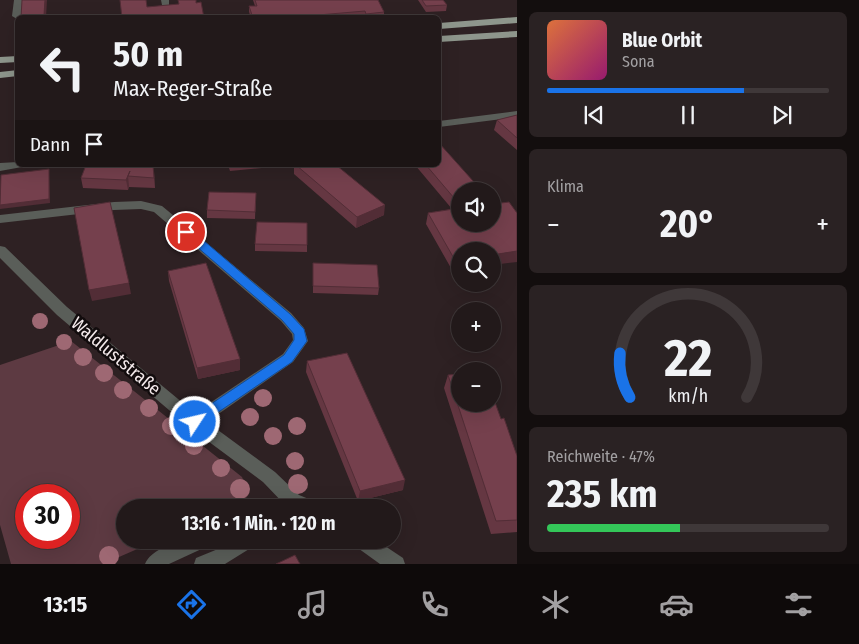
<!DOCTYPE html>
<html lang="de">
<head>
<meta charset="utf-8">
<style>
	body { margin:0; font-family:"Fira Sans Condensed",sans-serif; background:#2a2223; color:#f1f3f6; height:100vh; display:flex; flex-direction:column; font-size:19px; white-space:nowrap }
	* { box-sizing:border-box; margin:0 }
	p { font-size:16px; color:#a2a0a2 }
	.icon { flex:none; width:28px; height:28px; fill:none; stroke:currentColor; stroke-width:2; stroke-linecap:round; stroke-linejoin:round }
	.map { position:relative; flex:1; overflow:hidden }
	.sheet { display:flex; flex-direction:column; gap:12px; padding:12px; background:#130e0e; width:342px }
	.sheet>* { flex:none }
	.banner { position:absolute; left:15px; top:15px; width:426px; height:152px; border-radius:8px; box-shadow:0 5px 20px #0002,0 0 0 1px #3f3839; background:#22191a; color:#f1f3f6; overflow:hidden }
	.controls { position:absolute; left:451px; top:182px; display:grid; gap:10px }
	.controls a { display:grid; place-items:center; width:50px; height:50px; border-radius:50%; background:#22191a; box-shadow:0 5px 20px #0002,0 0 0 1px #3f3839; font-size:25px }
	.speed { position:absolute; left:15px; top:484px; display:flex; gap:10px; font-size:25px; font-weight:700; text-align:center }
	.speed>* { display:grid; place-content:center; width:65px; height:65px; border-radius:50%; background:#22191a; box-shadow:0 5px 20px #0002,0 0 0 1px #3f3839; line-height:1 }
	.speed .limit { border:8px solid #d22; background:#fff; color:#111 }
	.pin { position:absolute; display:grid; place-items:center; width:42px; height:42px; color:#fff; margin:-21px; border:2px solid #fff; border-radius:50%; box-shadow:0 1px 5px #0007 }
	.me { position:absolute; width:55px; margin:-28px; rotate:55deg; stroke-linejoin:round; filter:drop-shadow(0 0 4px #0008) }
	.turn { display:flex; align-items:center; gap:18px; height:105px; padding:0 15px; font-size:22px }
	.turn .icon { width:65px; height:65px; stroke-width:2.5 }
	.turn b { display:block; font-size:35px; line-height:42px }
	.then { display:flex; align-items:center; height:48px; padding:0 15px; background:#0003; gap:10px; font-size:19px }
	.big { font-size:38px; font-weight:700; line-height:1.1 }
	.sheet .widget { flex:1; display:flex; flex-direction:column; justify-content:center; gap:8px; min-width:0; padding:0 18px; border-radius:8px; background:#2a2223 }
	.sheet .dial { align-items:center; gap:0 }
	.dial svg { height:130px; overflow:visible; fill:none; stroke:#3f3839; stroke-width:7; stroke-linecap:round; text-anchor:middle }
	.dial text { fill:#f1f3f6; stroke:none }
	.song { display:flex; align-items:center; gap:15px }
	.cover { width:60px; height:60px; border-radius:8px; background:linear-gradient(135deg,hsl(20 70% 55%),hsl(320 70% 35%)) }
	.played { height:5px; border-radius:2px; background:linear-gradient(90deg,#1a73e8 70%,#3f3839 70%) }
	.keys { display:flex; justify-content:space-around; direction:ltr }
	.heat { display:flex; justify-content:space-between; align-items:center; font-size:28px; direction:ltr }
	.charge { height:8px; border-radius:4px; background:linear-gradient(90deg,#34c759 47%,#3f3839 0) }
	.trip { position:absolute; left:116px; top:499px; width:285px; height:50px; border-radius:25px; background:#22191a; box-shadow:0 5px 20px #0002,0 0 0 1px #3f3839; font-weight:700; line-height:50px; text-align:center }
	.dock { display:flex; height:80px; justify-content:space-around; align-items:center; background:#0e0a0a; color:#a2a0a2 }
	.dock .icon { width:35px; height:35px }
	.dock .current { color:#1a73e8 }
	.dock b { font-size:22px; color:#f1f3f6 }
	main { display:flex; flex:1; min-height:0 }
	.map>svg:first-child { display:block }
	.green { fill:#5d3a42; fill-rule:evenodd }
	.lines { fill:none; stroke-linecap:round; stroke-linejoin:round }
	.minor { fill:#5a5e59; fill-rule:evenodd }
	.primary { fill:#8e968c; fill-rule:evenodd }
	.tree { fill:#9e6873 }
	.wall { fill:#653742 }
	.shaded-wall { fill:#522d36 }
	.building { fill:#75404d; stroke:#522d36 }
	.route { fill:#1a73e8; stroke:#114b97 }
	.labels { text-anchor:middle; dominant-baseline:central; stroke-width:5; stroke-linejoin:round; paint-order:stroke }
	.street-label { font-size:18px; fill:#f4eaeb; stroke:#120c0d }
</style>
</head>
<body>
<main>
<div class="map">
<svg width="517" height="564" viewBox="0 0 517 564">
	<rect width="100%" height="100%" fill="#2e2123"/>
	<path class="green" d="M71,341l171,136 7,17 -7,9 -11,5h-106v32h33l-55,24h-92l-11,-39v-160zM26,495h43v43h-43z"/>
	<g class="lines">
		<path class="minor" d="M14,0h8v16l-5,3 -5,-3z
			M161,0h8v10h-6z
			M517,111v6l-78,10v-6z
			M18,162v3h6l-2,2 -22,4v-8z
			M141,201l21,5 129,107 13,15 4,13 -15,21 -86,60 68,50 24,23 17,7 3,6 -32,-1 -24,-25 -74,-55 -132,-112 -57,-57v-12l5,1 62,60 128,106 88,-59 10,-14 -1,-6 -11,-13 -127,-109 -13,-3 -27,1 -114,13v-8l114,-13z
			M182,540h29l-3,6 -39,18h-24c6,-14 24,-18 37,-24z
			M232,540h25l-3,6 -29,18h-31l2,-6 22,-9z
			M352,540h24l27,18 2,6h-25l-25,-18z"/>
		<path class="primary" d="M517,17v6l-78,6v-6z
			M517,31v6l-78,5v-6z
			M18,56v6l-18,1v-6z
			M18,70v6l-18,2v-6z"/>
	</g>
	<g class="tree">
		<circle cx="40" cy="321" r="8"/>
		<circle cx="64" cy="342" r="8"/>
		<circle cx="83" cy="357" r="9"/>
		<circle cx="104" cy="373" r="9"/>
		<circle cx="123" cy="390" r="9"/>
		<circle cx="263" cy="398" r="9"/>
		<circle cx="149" cy="408" r="9"/>
		<circle cx="250" cy="417" r="9"/>
		<circle cx="171" cy="426" r="9"/>
		<circle cx="297" cy="426" r="9"/>
		<circle cx="273" cy="436" r="9"/>
		<circle cx="194" cy="446" r="9"/>
		<circle cx="295" cy="461" r="9"/>
		<circle cx="221" cy="468" r="9"/>
		<circle cx="298" cy="484" r="10"/>
		<circle cx="240" cy="489" r="10"/>
		<circle cx="109" cy="556" r="10"/>
	</g>
	<path class="wall" d="M253,0h125l6,12v6h-133l-2,-6v-6h6z
		M418,0h25l4,5 -1,6 -20,1z
		M517,115v35l-23,-20 3,-10z
		M228,165h44v2l-42,4z
		M294,165h42l48,50 -28,13 -62,-54z
		M415,165h24l21,26v93l-34,-60 2,-11 24,-4z
		M154,171l1,17 -26,-1v-1l-1,4 -45,-2 -2,-10z
		M256,193l-1,26 -48,-1v-8z
		M255,244l52,1v7l-52,-1z
		M313,263l66,25 -1,7 -65,-2z
		M168,271l72,88v11l-42,9 -29,-98z
		M307,361l96,129 -45,11 -52,-129z
		M448,375l53,44 16,37v76l-26,2 -47,-146z"/>
	<path class="shaded-wall" d="M45,0h2l-1,18 -2,-3z
		M49,169v4l1,30 -50,6v-4z
		M128,176l1,10 -1,4 -2,-10z
		M385,205l-1,10 -28,13 1,-11z
		M517,251v11l-25,3v-10z
		M129,283l2,11 -39,7 -3,-11z
		M240,359v11l-42,9 -1,-11z
		M405,480l-2,10 -45,11 2,-10z"/>
	<path class="building" d="M22,0h23l-1,15h5v3h-28z
		M120,0h26l1,7 32,-3 -1,-4h18v3l5,-1 3,16h-82z
		M255,0h123l6,12 -18,2 -1,-3 -82,7h-30l-4,-12h8z
		M422,0h21l4,5 -21,1z
		M517,115v23l-20,-18z
		M439,143l43,48h-22v14l-34,-40h13z
		M86,165h67l1,13 -26,-2 2,-5 -4,9 -45,-2z
		M296,165h40l49,40 -28,12z
		M49,169v30l-49,6 1,-30z
		M209,192l47,1 -1,19 -48,-2z
		M110,202l19,81 -40,7 -15,-82z
		M492,202l2,2 15,-2 8,11v38l-25,4v-4h-32v18l-32,-56 32,-5v16h32z
		M257,222l50,1v22l-52,-1z
		M206,263l34,96 -43,9 -29,-97z
		M313,263l64,2 2,23 -66,-2z
		M347,353l58,127 -45,11 -53,-130z
		M460,374v30h32v-10l9,25 3,-1 13,38v64l-21,1 -48,-146z
		M295,555l5,9h-24z"/>
	<path class="route" d="M186,228l4,1 100,85 14,15 3,12 -15,21 -97,66 -5,-2 -2,-4 2,-4 94,-63 10,-15v-6l-12,-14 -100,-86 -1,-2 1,-3z"/>
	<g class="labels">
		<g class="street-label">
			<text transform="translate(116 356) rotate(40)">Waldluststraße</text>
		</g>
	</g>
</svg>
<div class="controls">
<a><svg class="icon" aria-label="sound" viewBox="0 0 24 24"><path d="M4 9h4l5-4v14l-5-4H4zM17 9q2 3 0 6"/></svg></a>
<a><svg class="icon" aria-label="search" viewBox="0 0 24 24"><circle cx="10" cy="10" r="6"/><path d="M15 15l6 6"/></svg></a>
<a>+</a>
<a>−</a>
</div>
<div class="speed"><div class="limit">30</div></div>
<div class="pin" style="left:186px;top:232px;background:#d93025"><svg class="icon" aria-label="arrive" viewBox="0 0 24 24"><path d="M6 21V4h12l-3 4 3 4H6"/></svg></div>
<svg class="me" style="left:195px;top:422px" viewBox="-20 -20 40 40"><circle r="17" fill="#1a73e8" stroke="#fff" stroke-width="3"/><path d="M0-11L8 9 0 5-8 9z" fill="#fff"/></svg>
<div class="trip">13:16 · 1 Min. · 120 m</div>
<div class="banner">
<div class="turn"><svg class="icon" aria-label="left" viewBox="0 0 24 24"><path d="M17 20v-9H6M10 6l-5 5 5 5"/></svg><div><b>50 m</b>Max-Reger-Straße</div></div>
<div class="then">Dann<svg class="icon" aria-label="arrive" viewBox="0 0 24 24"><path d="M6 21V4h12l-3 4 3 4H6"/></svg></div>
</div>
</div>
<section class="sheet">
<div class="widget">
<div class="song"><i class="cover"></i><div><b>Blue Orbit</b><p>Sona</p></div></div>
<div class="played"></div>
<div class="keys"><svg class="icon" aria-label="previous" viewBox="0 0 24 24"><path d="M18 5L8 12l10 7zM5 5v14"/></svg><svg class="icon" aria-label="pause" viewBox="0 0 24 24"><path d="M8 5v14M16 5v14"/></svg><svg class="icon" aria-label="next" viewBox="0 0 24 24"><path d="M6 5l10 7-10 7zM19 5v14"/></svg></div>
</div>
<div class="widget"><p>Klima</p>
<div class="heat"><a>−</a><b class="big">20°</b><a>+</a></div>
</div>
<div class="widget dial"><svg viewBox="0 0 100 80">
<path d="M14 69A42 42 0 1 1 86 69"/>
<path d="M14 69A42 42 0 0 1 8 42" stroke="#1a73e8"/>
<text x="50" y="56" font-size="32" font-weight="700">22</text>
<text x="50" y="72" font-size="11">km/h</text>
</svg></div>
<div class="widget"><p>Reichweite · 47%</p><b class="big">235 km</b><div class="charge"></div></div>
</section>
</main>
<nav class="dock">
<b>13:15</b>
<svg class="icon current" aria-label="directions" viewBox="0 0 24 24"><path d="M12 3l9 9-9 9-9-9zM9 14v-3h6M13 9l2 2-2 2"/></svg>
<svg class="icon" aria-label="music" viewBox="0 0 24 24"><path d="M9 18V5l10-2v13"/><circle cx="6" cy="18" r="3"/><circle cx="16" cy="16" r="3"/></svg>
<svg class="icon" aria-label="phone" viewBox="0 0 24 24"><path d="M5 4h4l2 5-3 2q2 4 5 5l2-3 5 2v4C11 20 4 13 5 4z"/></svg>
<svg class="icon" aria-label="climate" viewBox="0 0 24 24"><path d="M12 3v18M4 7l16 10M4 17L20 7"/></svg>
<svg class="icon" aria-label="car" viewBox="0 0 24 24"><path d="M5 17H2v-5l4-1 3-4h7l3 4 3 1v5h-3M9 17h6M6 11h13"/><circle cx="7" cy="17" r="2"/><circle cx="17" cy="17" r="2"/></svg>
<svg class="icon" aria-label="filters" viewBox="0 0 24 24"><path d="M4 7h16M4 17h16"/><circle cx="9" cy="7" r="2"/><circle cx="15" cy="17" r="2"/></svg>
</nav>
</body>
</html>
